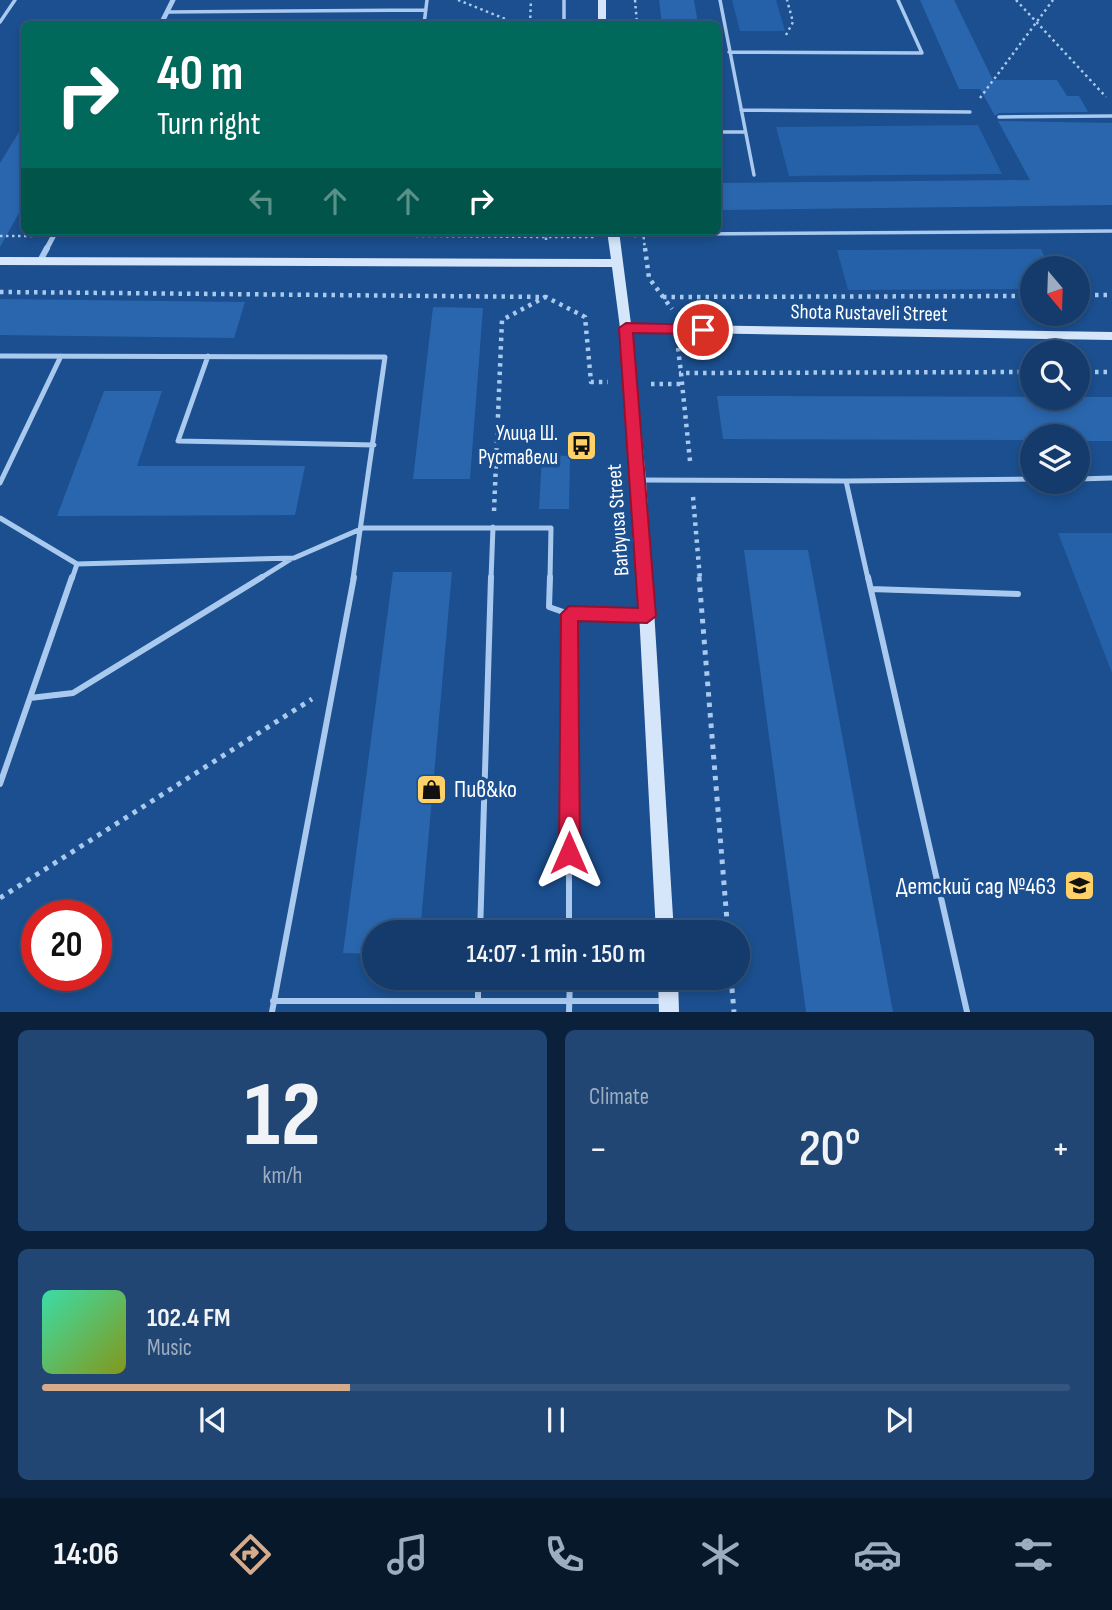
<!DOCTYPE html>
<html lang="en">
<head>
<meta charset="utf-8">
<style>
	body { margin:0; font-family:"Sofia Sans Condensed",sans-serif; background:#214673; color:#f1f3f6; height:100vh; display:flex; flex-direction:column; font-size:26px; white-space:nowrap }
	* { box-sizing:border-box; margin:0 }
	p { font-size:23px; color:#9dadc1 }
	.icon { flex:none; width:38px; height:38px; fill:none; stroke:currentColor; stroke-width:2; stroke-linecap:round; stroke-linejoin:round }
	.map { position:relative; height:1012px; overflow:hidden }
	.drawer { display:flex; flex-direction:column; gap:18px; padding:18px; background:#0b203b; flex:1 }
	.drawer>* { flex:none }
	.hud { position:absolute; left:21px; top:21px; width:700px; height:214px; border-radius:10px; box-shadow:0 4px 10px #0003,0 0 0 2px #33557e; background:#00695c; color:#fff; overflow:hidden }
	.needle { width:46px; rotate:161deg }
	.tools { position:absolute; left:1020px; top:256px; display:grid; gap:14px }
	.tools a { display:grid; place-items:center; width:70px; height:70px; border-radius:50%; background:#143b6b; box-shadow:0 4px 10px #0003,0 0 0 2px #33557e; font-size:35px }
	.speed { position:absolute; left:21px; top:900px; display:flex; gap:14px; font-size:35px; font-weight:700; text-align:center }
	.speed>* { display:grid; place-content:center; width:91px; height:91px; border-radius:50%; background:#143b6b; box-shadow:0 4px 10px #0003,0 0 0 2px #33557e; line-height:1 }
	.speed .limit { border:10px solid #d22; background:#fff; color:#111 }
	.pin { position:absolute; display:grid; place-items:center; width:60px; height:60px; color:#fff; margin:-30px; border:4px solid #fff; border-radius:50%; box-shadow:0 2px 7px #0007 }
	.me { position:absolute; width:77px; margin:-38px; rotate:0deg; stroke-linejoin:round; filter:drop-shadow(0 0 5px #0008) }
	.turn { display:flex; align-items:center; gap:24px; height:147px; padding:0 21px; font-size:32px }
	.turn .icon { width:91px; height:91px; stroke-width:2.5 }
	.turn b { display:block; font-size:49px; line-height:60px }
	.lanes { display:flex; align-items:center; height:66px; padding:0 21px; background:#0003; justify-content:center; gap:35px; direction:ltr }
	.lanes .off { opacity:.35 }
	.big { font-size:52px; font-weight:600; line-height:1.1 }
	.drawer .widget { flex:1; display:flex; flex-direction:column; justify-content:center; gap:10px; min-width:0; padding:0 24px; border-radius:10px; background:#214673 }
	.drawer .dial { align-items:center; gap:0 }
	.dial b { font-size:91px; line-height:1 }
	.song { display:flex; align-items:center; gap:21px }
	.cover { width:84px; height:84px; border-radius:10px; background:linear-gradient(135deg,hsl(160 70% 55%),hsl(70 70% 35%)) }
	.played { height:7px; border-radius:4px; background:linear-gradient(90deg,#d6ab8b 30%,#33557e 30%) }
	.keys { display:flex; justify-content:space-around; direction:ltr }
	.heat { display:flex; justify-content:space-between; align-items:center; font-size:38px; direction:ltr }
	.drawer .tiles { flex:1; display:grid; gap:18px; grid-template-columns:1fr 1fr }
	.widget:last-child { grid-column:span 2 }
	.trip { position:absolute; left:362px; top:920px; width:388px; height:70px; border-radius:35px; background:#143b6b; box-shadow:0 4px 10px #0003,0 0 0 2px #33557e; font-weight:600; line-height:70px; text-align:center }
	.menu { display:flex; height:112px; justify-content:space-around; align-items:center; background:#08182b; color:#9dadc1 }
	.menu .icon { width:49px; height:49px }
	.menu .active { color:#d6ab8b }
	.menu b { font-size:32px; color:#f1f3f6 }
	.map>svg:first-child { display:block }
	.green { fill:#2461a8 }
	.building { fill:#2a66ad }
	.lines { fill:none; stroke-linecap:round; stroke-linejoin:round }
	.path-far2 { stroke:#a9c9ee; stroke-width:2.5; stroke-dasharray:2.5 3.5; stroke-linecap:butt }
	.path-far1 { stroke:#a9c9ee; stroke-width:4.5; stroke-dasharray:3.5 5; stroke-linecap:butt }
	.path { stroke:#a9c9ee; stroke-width:5; stroke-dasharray:4.5 6; stroke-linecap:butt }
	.lane-far2 { stroke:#a9c9ee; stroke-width:3.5 }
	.lane-far1 { stroke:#a9c9ee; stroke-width:5 }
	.lane { stroke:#a9c9ee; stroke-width:6 }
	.street-far1 { stroke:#a9c9ee; stroke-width:5 }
	.street { stroke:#a9c9ee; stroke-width:6 }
	.secondary { fill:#d6e6fa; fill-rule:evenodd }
	.route { fill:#e11d48; stroke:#92132f; stroke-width:2 }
	.labels { text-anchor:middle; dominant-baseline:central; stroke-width:7; stroke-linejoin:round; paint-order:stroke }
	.street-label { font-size:21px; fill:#fff; stroke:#1b4f8f }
	.poi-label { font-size:21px; fill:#fff; stroke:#1b4f8f; text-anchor:end }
	.near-poi-label { font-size:24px; fill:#fff; stroke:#1b4f8f; text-anchor:start }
</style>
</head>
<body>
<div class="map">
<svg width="1112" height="1012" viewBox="0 0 1112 1012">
	<rect width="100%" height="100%" fill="#1b4f8f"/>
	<path class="green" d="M732,0h44l9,31h-45z
		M978,125l24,49 -213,2 -13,-49z
		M1041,249l9,19h-18v21l-184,1 -11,-40z
		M1058,533h54v140z"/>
	<path class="building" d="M659,0h35l4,24h-36z
		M920,0h34l39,80h64l10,16h12l9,16 -89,1 -4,3 -15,-27h-21z
		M998,121l114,2v82l-394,5v-27l312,-3z
		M24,124v80l-24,43v-84z
		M0,299l245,3 -11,36 -234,-3z
		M433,307l50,1 -13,171h-57z
		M104,391h58l-25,75h168l-10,49 -238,1z
		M717,396l395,1v44h-34v-5h-46v4l-309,-1z
		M542,455l28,1 -1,53h-30z
		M744,550h64l85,462h-87z
		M393,572h59l-32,361h-46v21l-31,-1z"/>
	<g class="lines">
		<path class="path-far2" d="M458,0l60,24
			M635,0l2,24
			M1016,0l90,97
			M530,24l1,-24
			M786,35l7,-13 -6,-22
			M980,98l73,-98
			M643,231l2,19
			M74,233l472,4
			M0,236h34
			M634,236l47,-2
			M546,240v-3h48"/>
		<path class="path-far1" d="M645,248l4,30 23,31
			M0,292l546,5 39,20 6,65h17
			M1078,295h34
			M663,297l369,-1
			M678,348l3,25
			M1078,372h34
			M651,384h31
			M690,461l-9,-88 351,-1
			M693,497l7,82
			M494,511l8,-191 43,-23"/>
		<path class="path" d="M699,577l29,356
			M0,898l312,-199
			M731,978l3,34"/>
		<path class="lane-far2" d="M564,0v24
			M720,0l34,175
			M168,12l258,-2
			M0,22l15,-22
			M424,24l3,-24
			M729,52l193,1 -24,-53
			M741,110l229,2
			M999,117l113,-1
			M718,132h26
			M697,234l415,-3"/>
		<path class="lane-far1" d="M0,356l385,1 -32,222
			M208,356l-30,85 196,4
			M1078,479l34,-1
			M639,480l207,1
			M0,483l61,-127
			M0,518l77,46 -5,15
			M77,564l217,-6 69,-30h188l-1,51
			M259,579l32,-20
			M491,579l2,-52
			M868,579l-22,-98 186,-2"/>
		<path class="lane" d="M550,577l-1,30 20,7 75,2
			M868,577l99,435
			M871,589l147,5
			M569,614v319
			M30,698l43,-5 189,-116
			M0,784l72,-207
			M480,933l11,-356
			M478,978v21
			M273,1001h393
			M272,1012l82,-435
			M569,1012l1,-34"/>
		<path class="street-far1" d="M161,24l12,-24
			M46,250l10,-19"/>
		<path class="street" d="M40,261l7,-13"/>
		<path class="secondary" d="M598,0h8v24h-8z
			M607,231h12l12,93 481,8v8l-480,-8 14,148 28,453h-18l-24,-453 -12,-152 -8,-61 -612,-2v-8l611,2z
			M658,978h20l1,34h-20z"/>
	</g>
	<path class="route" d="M626,323l77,2 6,5 -6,4 -70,-1 23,283 -9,7 -69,-2 2,232 -3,7 -8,3 -7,-3 -3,-7 2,-239 8,-8 69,2 -19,-280z"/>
	<defs>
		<symbol id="bus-square" viewBox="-11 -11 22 22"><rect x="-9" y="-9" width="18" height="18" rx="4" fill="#ffd166" stroke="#1b4f8f"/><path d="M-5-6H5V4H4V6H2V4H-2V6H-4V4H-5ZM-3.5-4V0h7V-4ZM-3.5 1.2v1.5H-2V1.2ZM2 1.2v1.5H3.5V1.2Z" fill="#111"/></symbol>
		<symbol id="shop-square" viewBox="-11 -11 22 22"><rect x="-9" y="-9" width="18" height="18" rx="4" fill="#ffd166" stroke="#1b4f8f"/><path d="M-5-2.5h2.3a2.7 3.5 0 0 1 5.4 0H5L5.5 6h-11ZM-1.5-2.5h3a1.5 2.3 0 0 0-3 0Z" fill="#111"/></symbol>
		<symbol id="school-square" viewBox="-11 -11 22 22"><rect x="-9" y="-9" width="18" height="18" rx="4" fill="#ffd166" stroke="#1b4f8f"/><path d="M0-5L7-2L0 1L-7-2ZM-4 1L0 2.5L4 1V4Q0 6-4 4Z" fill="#111"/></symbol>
	</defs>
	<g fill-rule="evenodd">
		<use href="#bus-square" x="564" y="428" width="35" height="35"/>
		<use href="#shop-square" x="414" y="772" width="35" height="35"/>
		<use href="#school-square" x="1062" y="868" width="35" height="35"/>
	</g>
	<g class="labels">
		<g class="street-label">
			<text transform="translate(869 313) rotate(1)">Shota Rustaveli Street</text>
			<text transform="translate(618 520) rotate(-94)">Barbyusa Street</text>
		</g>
		<g class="poi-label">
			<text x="558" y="433">Улица Ш.<tspan x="558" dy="24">Руставели</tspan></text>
		</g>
		<g class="near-poi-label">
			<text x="454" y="789">Пив&amp;ко</text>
			<text x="1056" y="886" text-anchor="end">Детский сад №463</text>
		</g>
	</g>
</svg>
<div class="tools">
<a><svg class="needle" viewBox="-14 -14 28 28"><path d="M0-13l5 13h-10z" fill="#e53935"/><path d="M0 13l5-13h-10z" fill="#9dadc1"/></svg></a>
<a><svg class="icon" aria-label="search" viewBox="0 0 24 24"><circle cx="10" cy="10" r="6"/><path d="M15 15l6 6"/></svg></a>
<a><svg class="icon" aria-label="layers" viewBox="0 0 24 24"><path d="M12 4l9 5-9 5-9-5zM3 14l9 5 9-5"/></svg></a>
</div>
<div class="speed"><div class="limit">20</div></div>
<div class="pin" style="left:703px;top:330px;background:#d93025"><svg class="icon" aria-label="arrive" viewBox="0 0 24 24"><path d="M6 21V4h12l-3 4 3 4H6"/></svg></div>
<svg class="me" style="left:569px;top:853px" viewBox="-20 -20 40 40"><path d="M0-17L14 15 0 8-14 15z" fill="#e11d48" stroke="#fff" stroke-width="4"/></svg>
<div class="trip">14:07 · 1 min · 150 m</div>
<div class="hud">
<div class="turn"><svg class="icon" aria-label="right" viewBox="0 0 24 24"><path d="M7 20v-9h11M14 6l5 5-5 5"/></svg><div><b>40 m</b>Turn right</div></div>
<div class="lanes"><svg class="icon off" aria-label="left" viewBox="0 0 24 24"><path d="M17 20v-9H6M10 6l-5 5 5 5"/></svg><svg class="icon off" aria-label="ahead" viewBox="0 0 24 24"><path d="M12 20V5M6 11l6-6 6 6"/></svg><svg class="icon off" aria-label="ahead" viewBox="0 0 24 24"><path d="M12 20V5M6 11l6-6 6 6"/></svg><svg class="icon" aria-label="right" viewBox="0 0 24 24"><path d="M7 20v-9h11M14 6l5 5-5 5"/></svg></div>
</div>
</div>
<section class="drawer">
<div class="tiles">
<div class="widget dial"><b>12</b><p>km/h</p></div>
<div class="widget"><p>Climate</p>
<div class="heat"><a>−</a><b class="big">20°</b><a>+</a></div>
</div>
<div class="widget">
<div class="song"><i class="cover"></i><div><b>102.4 FM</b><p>Music</p></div></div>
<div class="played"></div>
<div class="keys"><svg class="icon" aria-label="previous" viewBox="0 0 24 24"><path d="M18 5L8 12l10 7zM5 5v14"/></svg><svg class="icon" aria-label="pause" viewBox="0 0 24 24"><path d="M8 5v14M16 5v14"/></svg><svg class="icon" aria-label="next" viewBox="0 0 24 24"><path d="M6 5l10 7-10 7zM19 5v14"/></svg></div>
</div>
</div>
</section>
<nav class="menu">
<b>14:06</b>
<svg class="icon active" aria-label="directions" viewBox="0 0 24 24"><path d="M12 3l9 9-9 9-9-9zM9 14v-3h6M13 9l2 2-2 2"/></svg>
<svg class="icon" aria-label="music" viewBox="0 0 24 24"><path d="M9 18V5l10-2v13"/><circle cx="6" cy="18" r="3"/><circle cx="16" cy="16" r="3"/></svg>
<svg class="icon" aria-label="phone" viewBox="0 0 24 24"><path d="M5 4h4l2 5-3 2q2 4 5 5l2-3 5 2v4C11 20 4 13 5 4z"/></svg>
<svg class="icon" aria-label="climate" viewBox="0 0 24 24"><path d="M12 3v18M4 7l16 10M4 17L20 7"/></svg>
<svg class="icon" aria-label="car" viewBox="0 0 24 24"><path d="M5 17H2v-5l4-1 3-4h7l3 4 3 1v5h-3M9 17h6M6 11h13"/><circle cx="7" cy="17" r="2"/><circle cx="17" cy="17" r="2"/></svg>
<svg class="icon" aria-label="filters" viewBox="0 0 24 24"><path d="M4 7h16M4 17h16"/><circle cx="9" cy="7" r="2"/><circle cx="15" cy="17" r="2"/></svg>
</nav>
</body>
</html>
